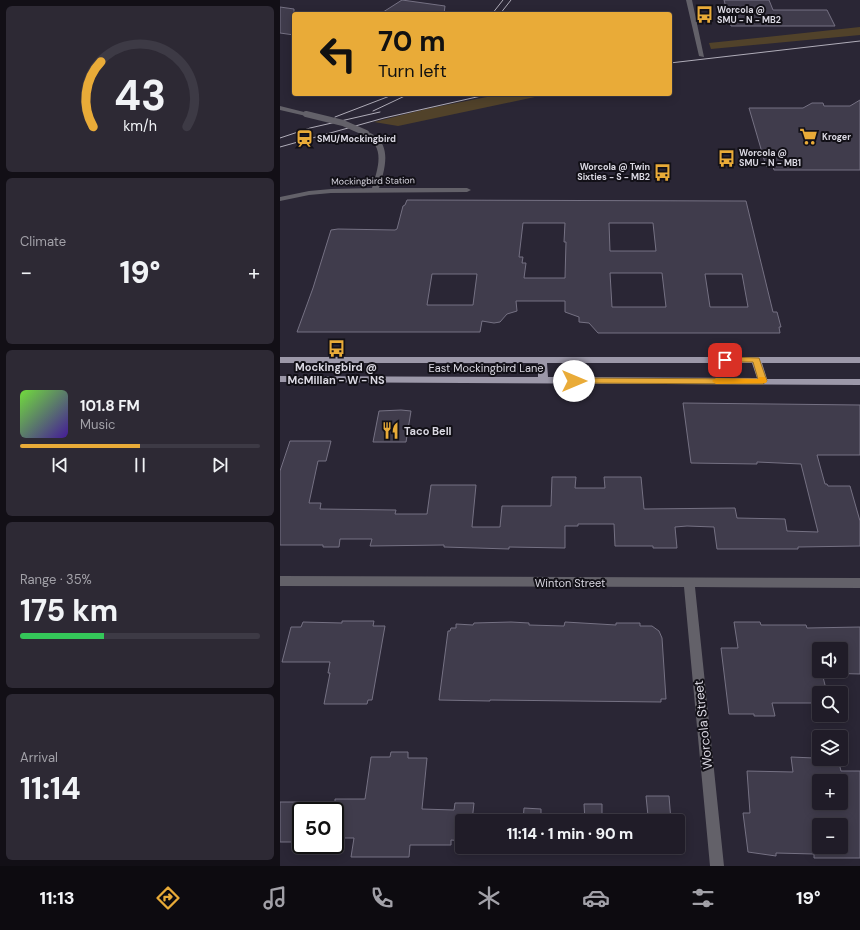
<!DOCTYPE html>
<html lang="en">
<head>
<meta charset="utf-8">
<style>
	body { margin:0; font-family:"DM Sans",sans-serif; background:#2d2934; color:#f1f3f6; height:100vh; display:flex; flex-direction:column; font-size:15px; white-space:nowrap }
	* { box-sizing:border-box; margin:0 }
	p { font-size:13px; color:#a2a1a8 }
	.icon { flex:none; width:22px; height:22px; fill:none; stroke:currentColor; stroke-width:2; stroke-linecap:round; stroke-linejoin:round }
	.map { position:relative; flex:1; overflow:hidden }
	.drawer { display:flex; flex-direction:column; gap:6px; padding:6px; background:#120f16; width:280px }
	.drawer>* { flex:none }
	.hud { position:absolute; left:12px; top:12px; width:380px; height:84px; border-radius:4px; box-shadow:0 2px 10px #0003,0 0 0 1px #3d3a45; background:#e9ab38; color:#111; overflow:hidden }
	.tools { position:absolute; left:532px; top:642px; display:grid; gap:8px }
	.tools a { display:grid; place-items:center; width:36px; height:36px; border-radius:4px; background:#201c28; box-shadow:0 2px 10px #0003,0 0 0 1px #3d3a45; font-size:20px }
	.speed { position:absolute; left:12px; top:802px; display:flex; gap:8px; font-size:20px; font-weight:700; text-align:center }
	.speed>* { display:grid; place-content:center; width:52px; height:52px; border-radius:50%; background:#201c28; box-shadow:0 2px 10px #0003,0 0 0 1px #3d3a45; line-height:1 }
	.speed .limit { border:2px solid #111; border-radius:6px; background:#fff; color:#111 }
	.pin { position:absolute; display:grid; place-items:center; width:34px; height:34px; color:#fff; margin:-17px; border-radius:8px; box-shadow:0 2px 6px #0006 }
	.me { position:absolute; width:44px; margin:-22px; rotate:90deg; stroke-linejoin:round; filter:drop-shadow(0 0 3px #0008) }
	.turn { display:flex; align-items:center; gap:14px; height:84px; padding:0 20px; font-size:18px }
	.turn .icon { width:52px; height:52px; stroke-width:2.5 }
	.turn b { display:block; font-size:28px; line-height:34px }
	.big { font-size:30px; font-weight:800; line-height:1.1 }
	.drawer .card { flex:1; display:flex; flex-direction:column; justify-content:center; gap:6px; min-width:0; padding:0 14px; border-radius:6px; background:#2d2934 }
	.drawer .dial { align-items:center; gap:0 }
	.dial svg { height:104px; overflow:visible; fill:none; stroke:#3d3a45; stroke-width:7; stroke-linecap:round; text-anchor:middle }
	.dial text { fill:#f1f3f6; stroke:none }
	.song { display:flex; align-items:center; gap:12px }
	.cover { width:48px; height:48px; border-radius:6px; background:linear-gradient(135deg,hsl(100 70% 55%),hsl(260 70% 35%)) }
	.played { height:4px; border-radius:2px; background:linear-gradient(90deg,#e9ab38 50%,#3d3a45 50%) }
	.keys { display:flex; justify-content:space-around; direction:ltr }
	.heat { display:flex; justify-content:space-between; align-items:center; font-size:22px; direction:ltr }
	.charge { height:6px; border-radius:3px; background:linear-gradient(90deg,#34c759 35%,#3d3a45 0) }
	.trip { position:absolute; left:175px; top:814px; width:230px; height:40px; border-radius:4px; background:#201c28; box-shadow:0 2px 10px #0003,0 0 0 1px #3d3a45; font-weight:800; line-height:40px; text-align:center }
	.dock { display:flex; height:64px; justify-content:space-around; align-items:center; background:#0d0b10; color:#a2a1a8 }
	.dock .icon { width:28px; height:28px }
	.dock .on { color:#e9ab38 }
	.dock b { font-size:18px; color:#f1f3f6 }
	main { display:flex; flex:1; min-height:0 }
	.map>svg:first-child { display:block }
	.green { fill:#51422a }
	.building { fill:#403c4c; stroke:#757183; fill-rule:evenodd }
	.lines { fill:none; stroke-linecap:round; stroke-linejoin:round }
	.minor { fill:#636169; fill-rule:evenodd }
	.major { fill:#9c98a9; fill-rule:evenodd }
	.tram { stroke:#b0adb9; stroke-width:1 }
	.minor-bridge { stroke:#636169; stroke-width:6 }
	.route { fill:#e9ab38; stroke:#976f24 }
	.slow { fill:#f59e0b }
	.labels { text-anchor:middle; dominant-baseline:central; stroke-width:4; stroke-linejoin:round; paint-order:stroke }
	.far-poi-label { font-size:9px; font-weight:bold; fill:#dad8e2; stroke:#121017; text-anchor:start }
	.far-street-label { font-size:9px; fill:#dad8e2; stroke:#121017 }
	.poi-label { font-size:11px; font-weight:bold; fill:#dad8e2; stroke:#121017 }
	.street-label { font-size:11px; fill:#dad8e2; stroke:#121017 }
	.near-street-label { font-size:13px; fill:#dad8e2; stroke:#121017 }
</style>
</head>
<body>
<main>
<section class="drawer">
<div class="card dial"><svg viewBox="0 0 100 80">
<path d="M14 69A42 42 0 1 1 86 69"/>
<path d="M14 69A42 42 0 0 1 20 19" stroke="#e9ab38"/>
<text x="50" y="56" font-size="32" font-weight="700">43</text>
<text x="50" y="72" font-size="11">km/h</text>
</svg></div>
<div class="card"><p>Climate</p>
<div class="heat"><a>−</a><b class="big">19°</b><a>+</a></div>
</div>
<div class="card">
<div class="song"><i class="cover"></i><div><b>101.8 FM</b><p>Music</p></div></div>
<div class="played"></div>
<div class="keys"><svg class="icon" aria-label="previous" viewBox="0 0 24 24"><path d="M18 5L8 12l10 7zM5 5v14"/></svg><svg class="icon" aria-label="pause" viewBox="0 0 24 24"><path d="M8 5v14M16 5v14"/></svg><svg class="icon" aria-label="next" viewBox="0 0 24 24"><path d="M6 5l10 7-10 7zM19 5v14"/></svg></div>
</div>
<div class="card"><p>Range · 35%</p><b class="big">175 km</b><div class="charge"></div></div>
<div class="card"><p>Arrival</p><b class="big">11:14</b></div>
</section>
<div class="map">
<svg width="580" height="866" viewBox="0 0 580 866">
	<rect width="100%" height="100%" fill="#2a2635"/>
	<path class="green" d="M580,27v8l-149,14 -2,-6z
		M222,94h47l-151,32 -24,-4 52,-13z"/>
	<path class="building" d="M122,0l43,6 -1,8h-64z
		M444,0h45l4,10h54l8,16h-104z
		M0,7l14,2v26l-14,-2z
		M580,100v70h-86l-1,-4h-7l-17,-58h54l9,-5h11l1,3h26z
		M127,200l339,1 27,111h4l4,15h-2l1,6h-182l-9,-10 -10,-1v-5l-14,-5v-11h-49l1,10 -10,3 -7,8 -6,1 -12,-2 -2,11h-183l16,-44 18,-58 7,-1 57,1 2,-1 6,-23 2,-1zM243,223h42l-1,19h2l-1,36h-41l2,-15h-4l1,-6h-4zM329,223h44l3,28h-46zM330,273h52l4,34h-54zM152,274h45l-4,31h-46zM425,274h37l6,33h-38z
		M403,403l177,2v50h-43l8,29h2l1,2h22l10,35v25l-62,1v2h-81l-3,-22 -27,-1 -12,1 2,21h-24v-2h-38l-1,-22h-36v2h-13v22l-56,-1v2l-65,-2v-2l-74,1 2,-7h-32l-1,8h-16v-2h-43v-74l10,-30h41l-5,20h-8l-9,42h12l-1,6 76,1 -1,4h32l4,-29h45l-4,42h28l2,-21h49l1,-29h24l-1,11h30l-1,-11h37l3,32 91,-1 2,10 48,1 2,12 31,1 -17,-68 -44,-2v2l-66,-1z
		M121,410l10,1 -5,31h-33l6,-31z
		M62,621h32l-1,5h12l-13,74h-4l-1,4h-43l6,-31h-2l2,-11h-48l9,-35h10l2,-5 39,1z
		M231,622l18,1v2l35,1 1,-4 51,3v-2h24v3h12l7,5 3,7 4,61h-5v3l-171,-2v1l-51,-1 9,-69h2l1,-3h5v-4l17,1 1,-2z
		M454,622h26l1,3h45l1,3 53,-1v47l-38,-1 5,20h-8v10h-47l3,13h-21v-2h-25l-8,-66h17zM539,649h22v22h-22z
		M111,752h17v6h19l-5,51 32,1 1,-7h19l-2,18h-10v20l-11,-1v5h-41l-1,12h-58l3,-19h-19v-39h30l6,-42h19z
		M511,757l47,2 3,12h19v87h-46v-4l-38,-1v3l-28,-4 -5,-39h7l-3,-42 46,1zM539,781h22v22h-22zM539,825h22v22h-22z
		M366,796h23l2,25h-52v-5h29z
		M0,802h21v40h-21z
		M304,804h18v17h-17z
		M244,808l17,1v12h-18z
		M340,847h31v6h-30z"/>
	<g class="lines">
		<path class="minor" d="M406,0h6l12,57 -5,-1z
			M0,106l28,7 1,1 -3,2 -26,-6z
			M84,132c4,-1 7,1 11,4 17,12 9,36 4,52h88l4,2 -4,2 -136,1 -22,2 -29,6v-4l29,-6 22,-2 41,-1c6,-21 14,-40 -8,-54z
			M0,576l580,2v10l-165,-1 29,279h-14l-26,-279 -404,-1z"/>
		<path class="major" d="M0,357h580v6h-98l5,16h93v6l-580,-3v-6l258,1v-14h-258zM267,363h205l5,15 -209,-1z"/>
		<path class="tram" d="M212,14l11,-14
			M220,14l11,-14
			M390,63l190,-22
			M93,111l36,-17
			M55,117l60,-23
			M0,138l30,-10 70,-16
			M0,147l104,-29 106,-24"/>
		<path class="minor-bridge" d="M26,114l37,9 23,10"/>
	</g>
	<path class="route" d="M445,357l34,1 8,23 -4,3 -189,-1 -4,-2 4,-3 184,1 -5,-17h-31l-1,-2 1,-2z"/>
	<path class="slow" d="M479,377h6l2,4 -1,2 -50,1 -4,-3 4,-3 42,1z"/>
	<defs>
		<symbol id="bus-bare" viewBox="-9 -9 18 18"><path d="M-5-6H5V4H4V6H2V4H-2V6H-4V4H-5ZM-3.5-4V0h7V-4ZM-3.5 1.2v1.5H-2V1.2ZM2 1.2v1.5H3.5V1.2Z" fill="#e9ab38" stroke="#121017" stroke-width="2.5" paint-order="stroke"/></symbol>
		<symbol id="supermarket-bare" viewBox="-9 -9 18 18"><path d="M-6-5.5h2.5l.6 2H6L4.5 2H-2.5L-4.4-4H-6ZM-1.5 3.2a1.3 1.3 0 1 0 .1 0ZM3 3.2a1.3 1.3 0 1 0 .1 0Z" fill="#e9ab38" stroke="#121017" stroke-width="2.5" paint-order="stroke"/></symbol>
		<symbol id="station-bare" viewBox="-9 -9 18 18"><path d="M-3-6H3Q5-6 5-4V2Q5 4 3 4L4.5 6H3L1.5 4h-3L-3 6H-4.5L-3 4Q-5 4-5 2V-4Q-5-6-3-6ZM-3.5-4v3h7v-3ZM-3.5 1v1.5H-2V1ZM2 1v1.5H3.5V1Z" fill="#e9ab38" stroke="#121017" stroke-width="2.5" paint-order="stroke"/></symbol>
		<symbol id="restaurant-bare" viewBox="-9 -9 18 18"><path d="M-5-6h1v4h1v-4h1v4h1v-4h1v5L-1.5 .5V6h-2V.5L-5-1ZM5-6V6H3V1.5H1.5Q1.5-4 5-6Z" fill="#e9ab38" stroke="#121017" stroke-width="2.5" paint-order="stroke"/></symbol>
	</defs>
	<g fill-rule="evenodd">
		<use href="#bus-bare" x="412" y="2" width="25" height="25"/>
		<use href="#supermarket-bare" x="516" y="124" width="25" height="25"/>
		<use href="#station-bare" x="12" y="126" width="25" height="25"/>
		<use href="#bus-bare" x="434" y="146" width="25" height="25"/>
		<use href="#bus-bare" x="370" y="160" width="25" height="25"/>
		<use href="#bus-bare" x="44" y="336" width="25" height="25"/>
		<use href="#restaurant-bare" x="98" y="418" width="25" height="25"/>
	</g>
	<g class="labels">
		<g class="far-poi-label">
			<text x="437" y="10">Worcola @<tspan x="437" dy="10">SMU - N - MB2</tspan></text>
			<text x="542" y="137">Kroger</text>
			<text x="37" y="139">SMU/Mockingbird</text>
			<text x="459" y="153">Worcola @<tspan x="459" dy="10">SMU - N - MB1</tspan></text>
			<text x="370" y="167" text-anchor="end">Worcola @ Twin<tspan x="370" dy="10">Sixties - S - MB2</tspan></text>
		</g>
		<g class="far-street-label">
			<text transform="translate(93 181) rotate(-1)">Mockingbird Station</text>
		</g>
		<g class="poi-label">
			<text x="56" y="367">Mockingbird @<tspan x="56" dy="13">McMillan - W - NS</tspan></text>
			<text x="124" y="431" text-anchor="start">Taco Bell</text>
		</g>
		<g class="street-label">
			<text x="206" y="368">East Mockingbird Lane</text>
			<text x="290" y="583">Winton Street</text>
		</g>
		<g class="near-street-label">
			<text transform="translate(423 725) rotate(-96)">Worcola Street</text>
		</g>
	</g>
</svg>
<div class="tools">
<a><svg class="icon" aria-label="sound" viewBox="0 0 24 24"><path d="M4 9h4l5-4v14l-5-4H4zM17 9q2 3 0 6"/></svg></a>
<a><svg class="icon" aria-label="search" viewBox="0 0 24 24"><circle cx="10" cy="10" r="6"/><path d="M15 15l6 6"/></svg></a>
<a><svg class="icon" aria-label="layers" viewBox="0 0 24 24"><path d="M12 4l9 5-9 5-9-5zM3 14l9 5 9-5"/></svg></a>
<a>+</a>
<a>−</a>
</div>
<div class="speed"><div class="limit">50</div></div>
<div class="pin" style="left:445px;top:360px;background:#d93025"><svg class="icon" aria-label="arrive" viewBox="0 0 24 24"><path d="M6 21V4h12l-3 4 3 4H6"/></svg></div>
<svg class="me" style="left:294px;top:381px" viewBox="-20 -20 40 40"><circle r="19" fill="#fff"/><path d="M0-13L10 11 0 6-10 11z" fill="#e9ab38"/></svg>
<div class="trip">11:14 · 1 min · 90 m</div>
<div class="hud">
<div class="turn"><svg class="icon" aria-label="left" viewBox="0 0 24 24"><path d="M17 20v-9H6M10 6l-5 5 5 5"/></svg><div><b>70 m</b>Turn left</div></div>
</div>
</div>
</main>
<nav class="dock">
<b>11:13</b>
<svg class="icon on" aria-label="directions" viewBox="0 0 24 24"><path d="M12 3l9 9-9 9-9-9zM9 14v-3h6M13 9l2 2-2 2"/></svg>
<svg class="icon" aria-label="music" viewBox="0 0 24 24"><path d="M9 18V5l10-2v13"/><circle cx="6" cy="18" r="3"/><circle cx="16" cy="16" r="3"/></svg>
<svg class="icon" aria-label="phone" viewBox="0 0 24 24"><path d="M5 4h4l2 5-3 2q2 4 5 5l2-3 5 2v4C11 20 4 13 5 4z"/></svg>
<svg class="icon" aria-label="climate" viewBox="0 0 24 24"><path d="M12 3v18M4 7l16 10M4 17L20 7"/></svg>
<svg class="icon" aria-label="car" viewBox="0 0 24 24"><path d="M5 17H2v-5l4-1 3-4h7l3 4 3 1v5h-3M9 17h6M6 11h13"/><circle cx="7" cy="17" r="2"/><circle cx="17" cy="17" r="2"/></svg>
<svg class="icon" aria-label="filters" viewBox="0 0 24 24"><path d="M4 7h16M4 17h16"/><circle cx="9" cy="7" r="2"/><circle cx="15" cy="17" r="2"/></svg>
<b>19°</b>
</nav>
</body>
</html>
